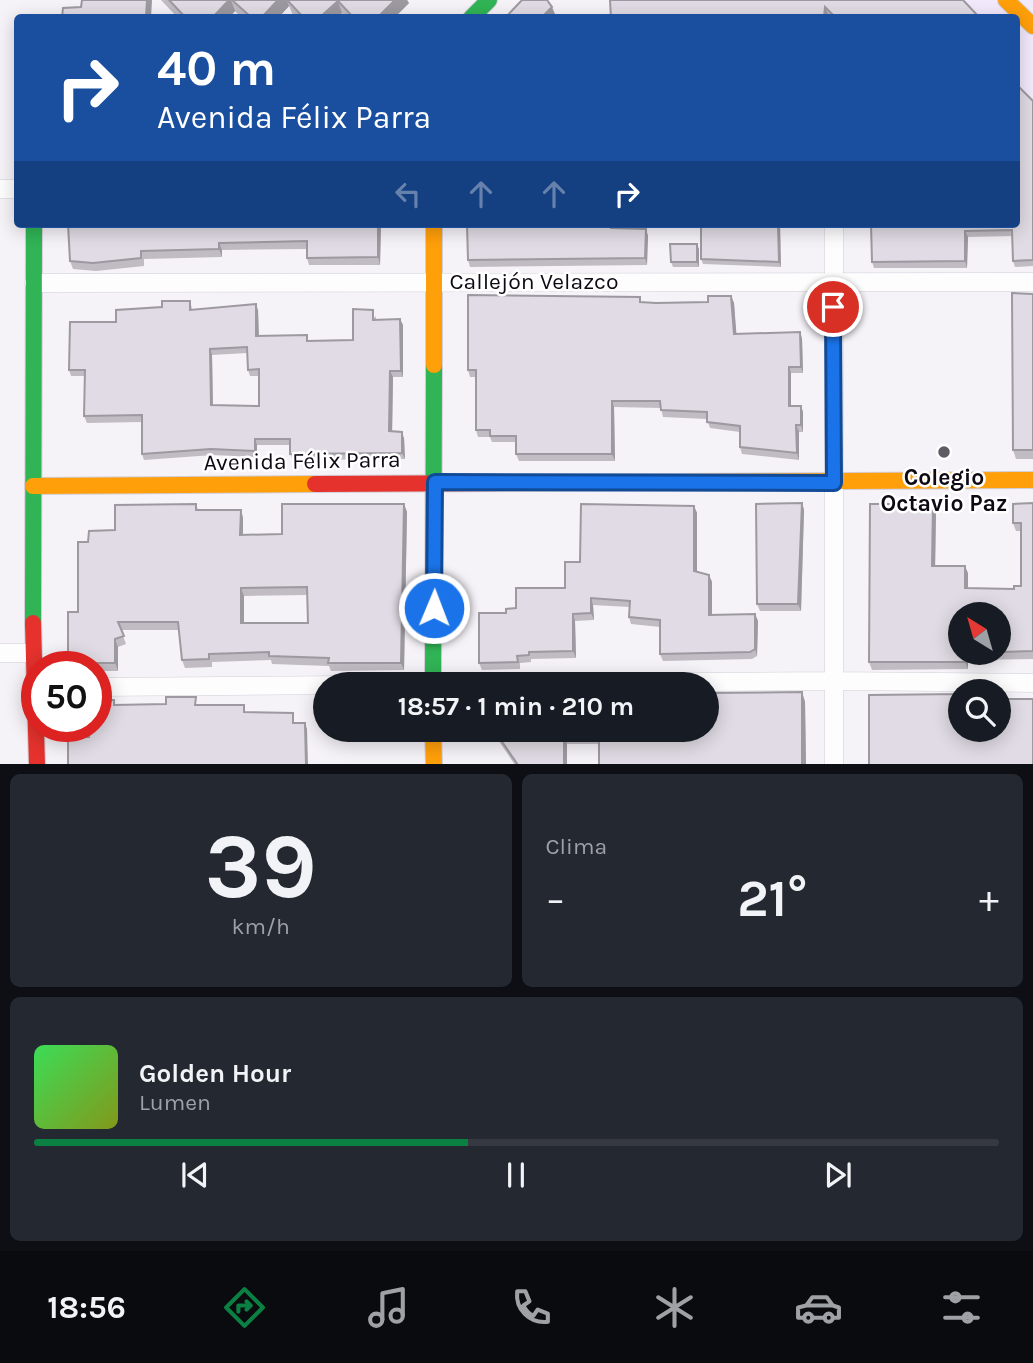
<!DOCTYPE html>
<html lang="es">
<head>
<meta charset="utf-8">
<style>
	body { margin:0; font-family:Karla,sans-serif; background:#242831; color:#f1f3f6; height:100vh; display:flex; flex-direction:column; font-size:26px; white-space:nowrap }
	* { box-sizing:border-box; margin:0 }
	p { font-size:23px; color:#9ea1a6 }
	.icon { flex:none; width:38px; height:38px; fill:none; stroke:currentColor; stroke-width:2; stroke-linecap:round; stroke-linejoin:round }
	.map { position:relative; height:764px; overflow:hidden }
	.sheet { display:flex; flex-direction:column; gap:10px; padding:10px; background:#0d0f14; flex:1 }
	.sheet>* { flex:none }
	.banner { position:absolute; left:14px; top:14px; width:1006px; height:214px; border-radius:7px; box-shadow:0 4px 18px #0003; background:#1a4fa0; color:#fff; overflow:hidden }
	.needle { width:46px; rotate:323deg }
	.tools { position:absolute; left:948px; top:602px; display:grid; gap:14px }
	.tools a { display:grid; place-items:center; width:63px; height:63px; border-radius:50%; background:#171b24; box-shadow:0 4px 18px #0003; font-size:35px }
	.speed { position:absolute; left:21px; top:651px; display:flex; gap:14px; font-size:35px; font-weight:700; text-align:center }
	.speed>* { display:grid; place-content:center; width:91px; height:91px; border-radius:50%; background:#171b24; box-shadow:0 4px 18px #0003; line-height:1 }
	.speed .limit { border:10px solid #d22; background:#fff; color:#111 }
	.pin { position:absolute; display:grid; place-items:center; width:60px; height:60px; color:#fff; margin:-30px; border:4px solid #fff; border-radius:50%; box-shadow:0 2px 7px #0007 }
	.me { position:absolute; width:77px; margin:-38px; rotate:1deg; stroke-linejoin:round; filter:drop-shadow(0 0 5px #0008) }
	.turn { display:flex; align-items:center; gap:24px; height:147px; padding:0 28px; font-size:32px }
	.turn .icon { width:91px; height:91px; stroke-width:2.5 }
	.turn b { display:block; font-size:49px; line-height:60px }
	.lanes { display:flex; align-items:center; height:66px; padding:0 28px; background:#0003; justify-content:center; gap:35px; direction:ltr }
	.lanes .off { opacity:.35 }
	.big { font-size:52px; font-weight:700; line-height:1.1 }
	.sheet .tile { flex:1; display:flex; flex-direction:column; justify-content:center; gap:10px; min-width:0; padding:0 24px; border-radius:10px; background:#242831 }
	.sheet .dial { align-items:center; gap:0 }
	.dial b { font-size:91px; line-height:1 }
	.song { display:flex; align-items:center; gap:21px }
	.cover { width:84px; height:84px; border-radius:10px; background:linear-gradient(135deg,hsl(130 70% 55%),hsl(70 70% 35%)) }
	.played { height:7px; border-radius:4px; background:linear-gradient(90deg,#0b8043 45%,#363941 45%) }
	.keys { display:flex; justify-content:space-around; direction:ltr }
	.heat { display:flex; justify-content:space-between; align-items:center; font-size:38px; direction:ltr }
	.sheet .tiles { flex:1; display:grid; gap:10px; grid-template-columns:1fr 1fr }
	.tile:last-child { grid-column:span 2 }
	.trip { position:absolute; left:313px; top:672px; width:406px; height:70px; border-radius:35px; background:#171b24; box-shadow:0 4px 18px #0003; font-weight:700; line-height:70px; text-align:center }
	.dock { display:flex; height:112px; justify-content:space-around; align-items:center; background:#090b0e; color:#9ea1a6 }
	.dock .icon { width:49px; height:49px }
	.dock .selected { color:#0b8043 }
	.dock b { font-size:32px; color:#f1f3f6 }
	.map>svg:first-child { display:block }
	.built { fill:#f2e9fc }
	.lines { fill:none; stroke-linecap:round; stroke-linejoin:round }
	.street-casing { stroke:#d2ced7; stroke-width:19 }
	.fast-casing { stroke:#d2ced7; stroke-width:18 }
	.slow-casing { stroke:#d2ced7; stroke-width:18 }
	.jam-casing { stroke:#d2ced7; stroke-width:18 }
	.street { stroke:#fefdfe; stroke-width:18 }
	.fast { stroke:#30b455; stroke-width:16 }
	.slow { stroke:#ff9f0a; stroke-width:16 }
	.jam { stroke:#e5322d; stroke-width:16 }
	.wall { fill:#c1bcc4; fill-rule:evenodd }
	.shaded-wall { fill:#9d99a0 }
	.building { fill:#e0dbe4; stroke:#9d99a0; stroke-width:2; fill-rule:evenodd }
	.route-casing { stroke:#114b97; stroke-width:18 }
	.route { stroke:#1a73e8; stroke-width:12 }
	.poi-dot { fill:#5f5b62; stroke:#fff; stroke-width:2.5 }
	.labels { text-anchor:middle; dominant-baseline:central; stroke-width:5; stroke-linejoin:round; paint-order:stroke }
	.street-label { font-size:23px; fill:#0e0912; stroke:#fff }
	.poi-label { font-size:23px; font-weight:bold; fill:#0e0912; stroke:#fff }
</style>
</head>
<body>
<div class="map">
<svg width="1033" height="765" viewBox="0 0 1033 765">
	<rect width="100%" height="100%" fill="#f5f2f8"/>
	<path class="built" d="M812,0h221v218l-16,-16v-184l-187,-1z"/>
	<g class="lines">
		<defs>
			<path id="street" d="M0,189h18
				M834,224v541
				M34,283l999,-1
				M0,653h33
				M96,687l737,-6 200,2"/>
			<path id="fast" d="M471,18l18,-18
				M33,623l1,-399
				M433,684l1,-319"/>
			<path id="slow" d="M1006,0l27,26
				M434,365v-141
				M676,482l357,-2
				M33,486l282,-2
				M433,730l1,35"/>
			<path id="jam" d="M315,484l361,-2
				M33,623l4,142"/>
		</defs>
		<use href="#street" class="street-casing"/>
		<use href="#fast" class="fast-casing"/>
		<use href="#slow" class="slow-casing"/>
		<use href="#jam" class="jam-casing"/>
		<use href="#street" class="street"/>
		<use href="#fast" class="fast"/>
		<use href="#slow" class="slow"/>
		<use href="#jam" class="jam"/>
	</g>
	<path class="wall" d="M161,0h246l2,3 -15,15h-48l-4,-5 -5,5h-41l-4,-5 -3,-7 -11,12h-36l-7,-7 -6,7h-51z
		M963,0l17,18h-149l-3,-4 -1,4h-216z
		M1033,101v165l-18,1 -2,-6v-25l-45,1 -1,31h-93l-2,-6z
		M68,224h313l-1,41h-71l-2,-7v-9l-85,1v7l-78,2v7l-48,5 -23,-2 -3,-8z
		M467,224h146v4l33,1 2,7 -1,29 -177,2 -2,-7z
		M780,224l1,43 -78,-3 -2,-5z
		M699,249v18h-26l-2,-5z
		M1033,294v165h-17l-3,-9z
		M731,296l3,7 2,31 64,-2 2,7 1,34h-12v33h10l2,6v20h-4v28l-57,-6 -2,-7v-15l-30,-4 -3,-9 -44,-2 -2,-9 -47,-1 1,54h-96l-3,-7v-12h-24l-2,-5h-12l-2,-7v-53h-6l-2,-7 174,-67 66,-1z
		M190,301l2,8 66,1 1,26 50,5 44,-1 23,-24v4l24,-1 3,6v52h-10l-1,55 12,6 1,21 -112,1 -3,-6v-9h-33v12l-44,-2 -69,5 -2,-6v-32l-55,1 -3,-7 1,-40h-14l-2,-6 47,-48 46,-15zM247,353l1,17 2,6h9v30l-46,-1 -1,-50z
		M802,503l2,7 -3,101h-41l-3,-7z
		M1033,503v156l-65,1v9l-96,1 -3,-8 67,-151 -1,55 33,7v15l46,1 7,-3v-55h-5l-3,-8zM999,614v39h-38z
		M196,504l2,6h43l2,8v17l39,-1 122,-30 3,8 -3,158 -73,1 -2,-5 -57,-2 -1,-4 -59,2v5l-27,1 -3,-8 -3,-30h-58l5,14 -8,3v24h-22v-4h-27l-1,-4 10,-51 10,-70 27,-12zM307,595l1,28h-64v-27z
		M694,506l3,7v59l12,3 3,7v33l43,-1 3,7 -1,35 -5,3 -89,2 -3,-7v-27l-29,-3 -2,-7v-10l-36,-2 1,15 -19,1 1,37 -45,1v3l-11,1v6l-38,1 -3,-7 27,-50 59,-25 15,-26z
		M802,692l3,10 1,63h-207v-21h-32v21h-52l-21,-31h-17l-2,-4h232v-37z"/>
	<path class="shaded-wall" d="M147,0h5l-1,18h-5z
		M229,0h2l4,11 -6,7h-17z
		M278,0h13l-4,1 2,5 -11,12h-17z
		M395,0h12l2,3 -15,15h-17z
		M338,1l4,12 -5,5h-18z
		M552,7l3,7 -3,4h-11z
		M825,7l3,7 -1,4h-3z
		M378,224h3l-1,41 -2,-8z
		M778,224h2l1,43 -2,-5z
		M646,229l2,7 -1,29 -2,-7z
		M965,231l3,6 -1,31 -2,-7z
		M219,243l3,7v7l-3,-8z
		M697,244l2,5v18l-2,-5z
		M731,296l3,7 3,38 -3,-7z
		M256,304l2,6 1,32 -3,-6z
		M400,319l3,6v52l-2,-6z
		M800,332l2,7 1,34 -2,-6z
		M210,349l2,6 1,56 -2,-6z
		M789,367l2,6v39l-2,-6z
		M390,371l3,6 -1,61 -3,-7z
		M612,401l2,6 1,54 -3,-7z
		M801,406l2,6v20l-2,-7z
		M796,425l3,7v28l-2,-7z
		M402,432l2,6 1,21 -3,-6z
		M255,439l2,6v12l-2,-6z
		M802,503l2,7 -3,101 -3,-7z
		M404,504l3,8 -3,158 -3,-7z
		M933,504l3,7 -1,63 -3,-8z
		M694,506l3,7v65l-3,-7z
		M241,510l2,8v25l-3,-8z
		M965,566l3,7v22l-3,-7z
		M709,575l3,7v40l-3,-7z
		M241,588l3,8v35l-3,-8z
		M591,598l2,7 1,15 -3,-7z
		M573,614l2,7 1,37 -3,-7z
		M755,614l3,7 -1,35 -2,-7z
		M115,639l3,8v24l-3,-8z
		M965,653l3,7v9l-3,-7z
		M802,692l3,10 1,63h-4z
		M305,723l2,6 1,36h-2z
		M564,734l3,10v21h-3z"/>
	<path class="building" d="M82,0h65l-1,18h-84l1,-10 18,-1z
		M169,0h60l-17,18h-26z
		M232,0h46l-17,18h-9z
		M287,0h108l-18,18h-23l-16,-17 -19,17h-15z
		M522,0h25l5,7 -11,11h-36z
		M610,0h353l17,18h-144l-11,-11 -1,11h-213z
		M1017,85l16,16v159l-20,1 -1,-31 -47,1v30l-93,1 -1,-38h146z
		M68,224h310v33l-71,1v-17l-88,2v6l-78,2v7l-48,5 -23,-2z
		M467,224h144v4l35,1 -1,29 -177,2z
		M737,224h41l1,38 -78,-3v-32z
		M670,244h27v18h-26z
		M1012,293l21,1v156h-20z
		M468,295l172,2v5l16,1 52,-1v-6h23l3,38 66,-2 1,35h-12v39h12v19h-5l1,28 -57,-6v-21l-33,-4v-10l-46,-2 -1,-9h-48v53h-96v-18h-26v-6h-14v-60h-8z
		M162,301h28v9l66,-6v32l51,-1v6l46,-1v-31l20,1v10l27,-1 1,52h-11l-1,60 13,1v21l-112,1v-15h-35v12l-44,-2 -69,5v-39l-58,1 1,-46h-16l1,-48h46v-12l46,-3zM247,347l1,23 11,-1v37l-48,-1 -1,-56z
		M802,503l-4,101h-41l-1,-100z
		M1033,503v148l-34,1v-38h-38v39h4v9h-96l1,-158h63l-1,62h33v22l49,1v-3h7v-63h-8v-19z
		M196,504v6h45l-1,25 42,-1v-30h122l-3,159h-73l1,-5 -60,-2v-4l-60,2v5l-27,1 -4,-38h-60l6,14 -9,3v24h-47v-51h10v-70h10l1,-11 26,-1v-25zM307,587l1,36h-67v-35z
		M581,504l113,2v65l15,4v40l46,-1v35l-5,3 -90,2v-34l-31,-3 1,-16 -39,-3v15l-18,1v37l-44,1v3l-12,1 1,6 -39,1v-50h27v-4l10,-1v-20h49v-26h15z
		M802,692v73h-203v-30l-35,-1v31h-46l-24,-35h213v-37z
		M961,694v36h38v-36h1v5h33v66h-164v-70z
		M166,697h30l-1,8h49v7l49,1v10h12l1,42h-238v-28h21v-11h7v-26h18v5l52,-1z"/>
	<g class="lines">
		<defs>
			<path id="route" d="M434,608l1,-126 399,1 -1,-176"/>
		</defs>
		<use href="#route" class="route-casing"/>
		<use href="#route" class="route"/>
	</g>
	<circle class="poi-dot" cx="944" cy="452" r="7"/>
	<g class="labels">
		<g class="street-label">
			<text x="534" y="281">Callejón Velazco</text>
			<text transform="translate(302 461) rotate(-1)">Avenida Félix Parra</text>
		</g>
		<g class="poi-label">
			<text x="944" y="477">Colegio<tspan x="944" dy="26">Octavio Paz</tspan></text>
		</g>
	</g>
</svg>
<div class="tools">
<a><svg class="needle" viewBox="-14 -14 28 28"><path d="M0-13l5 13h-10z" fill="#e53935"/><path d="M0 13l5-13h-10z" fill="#9ea1a6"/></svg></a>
<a><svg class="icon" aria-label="search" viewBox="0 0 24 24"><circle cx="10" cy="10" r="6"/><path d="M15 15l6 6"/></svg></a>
</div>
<div class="speed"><div class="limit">50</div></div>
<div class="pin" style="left:833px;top:307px;background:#d93025"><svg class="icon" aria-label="arrive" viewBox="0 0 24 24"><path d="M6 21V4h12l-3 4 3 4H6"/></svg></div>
<svg class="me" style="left:434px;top:608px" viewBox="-20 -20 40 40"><circle r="17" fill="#1a73e8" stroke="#fff" stroke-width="3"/><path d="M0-11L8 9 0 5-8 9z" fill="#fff"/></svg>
<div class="trip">18:57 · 1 min · 210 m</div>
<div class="banner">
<div class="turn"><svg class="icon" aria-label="right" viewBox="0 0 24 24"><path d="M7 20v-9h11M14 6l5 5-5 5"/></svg><div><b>40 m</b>Avenida Félix Parra</div></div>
<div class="lanes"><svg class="icon off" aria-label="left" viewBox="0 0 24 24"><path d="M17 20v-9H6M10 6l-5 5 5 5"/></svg><svg class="icon off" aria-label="ahead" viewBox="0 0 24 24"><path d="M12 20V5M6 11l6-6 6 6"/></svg><svg class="icon off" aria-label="ahead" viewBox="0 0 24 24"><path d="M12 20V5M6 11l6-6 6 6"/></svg><svg class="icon" aria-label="right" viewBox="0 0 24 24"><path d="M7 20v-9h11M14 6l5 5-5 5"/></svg></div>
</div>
</div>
<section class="sheet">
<div class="tiles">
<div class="tile dial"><b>39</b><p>km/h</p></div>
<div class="tile"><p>Clima</p>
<div class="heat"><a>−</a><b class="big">21°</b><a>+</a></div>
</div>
<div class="tile">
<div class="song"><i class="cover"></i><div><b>Golden Hour</b><p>Lumen</p></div></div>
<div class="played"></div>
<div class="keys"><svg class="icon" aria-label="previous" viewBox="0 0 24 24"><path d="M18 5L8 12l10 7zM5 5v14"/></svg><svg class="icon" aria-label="pause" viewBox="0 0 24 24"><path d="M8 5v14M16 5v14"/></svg><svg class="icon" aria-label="next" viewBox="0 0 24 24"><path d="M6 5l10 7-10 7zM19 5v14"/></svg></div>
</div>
</div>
</section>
<nav class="dock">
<b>18:56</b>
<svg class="icon selected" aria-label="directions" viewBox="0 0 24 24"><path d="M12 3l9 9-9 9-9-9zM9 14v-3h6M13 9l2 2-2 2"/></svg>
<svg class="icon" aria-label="music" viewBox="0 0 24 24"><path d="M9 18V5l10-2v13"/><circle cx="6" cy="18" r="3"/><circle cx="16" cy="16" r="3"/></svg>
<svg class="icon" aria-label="phone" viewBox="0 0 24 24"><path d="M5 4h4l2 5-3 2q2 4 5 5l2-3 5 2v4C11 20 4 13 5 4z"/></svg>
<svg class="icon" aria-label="climate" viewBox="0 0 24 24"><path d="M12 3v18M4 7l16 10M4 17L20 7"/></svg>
<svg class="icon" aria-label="car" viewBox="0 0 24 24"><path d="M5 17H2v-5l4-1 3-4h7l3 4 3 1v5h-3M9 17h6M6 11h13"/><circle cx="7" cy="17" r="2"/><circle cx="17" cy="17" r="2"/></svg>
<svg class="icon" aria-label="filters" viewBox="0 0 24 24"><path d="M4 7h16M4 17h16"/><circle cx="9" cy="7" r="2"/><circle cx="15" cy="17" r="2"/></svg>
</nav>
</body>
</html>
